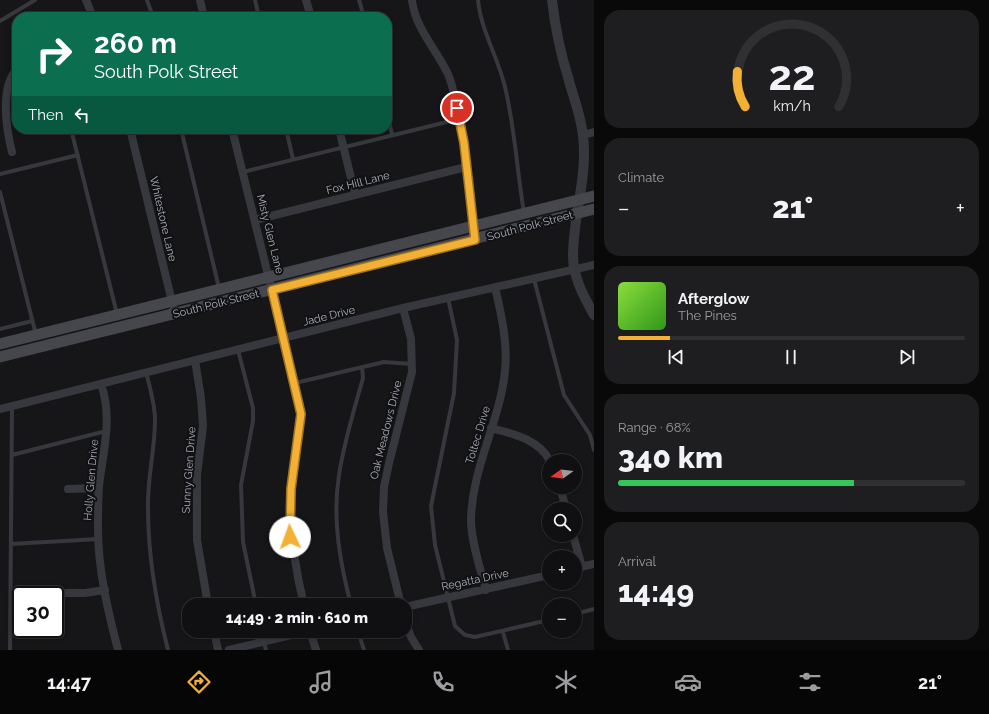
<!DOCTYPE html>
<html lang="en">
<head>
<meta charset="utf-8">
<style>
	body { margin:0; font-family:Raleway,sans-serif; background:#1e1e20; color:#f1f3f6; height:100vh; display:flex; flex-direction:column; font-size:15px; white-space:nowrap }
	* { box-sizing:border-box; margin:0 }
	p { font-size:13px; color:#9c9d9f }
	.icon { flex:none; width:22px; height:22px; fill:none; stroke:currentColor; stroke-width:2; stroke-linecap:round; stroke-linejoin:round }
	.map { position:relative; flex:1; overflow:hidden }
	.details { display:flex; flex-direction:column; gap:10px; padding:10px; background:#09090a; width:395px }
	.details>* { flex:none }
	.banner { position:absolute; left:12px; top:12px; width:380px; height:122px; border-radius:16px; box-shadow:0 2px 6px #0003,0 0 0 1px #303032; background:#0b6e4f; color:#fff; overflow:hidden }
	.needle { width:26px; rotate:256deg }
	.buttons { position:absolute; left:542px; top:454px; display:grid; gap:8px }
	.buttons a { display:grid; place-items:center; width:40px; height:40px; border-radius:50%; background:#101012; box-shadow:0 2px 6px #0003,0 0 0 1px #303032; font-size:20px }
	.speed { position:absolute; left:12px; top:586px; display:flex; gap:8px; font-size:20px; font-weight:700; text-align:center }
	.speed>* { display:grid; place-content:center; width:52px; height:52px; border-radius:50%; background:#101012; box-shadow:0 2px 6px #0003,0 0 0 1px #303032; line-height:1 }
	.speed .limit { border:2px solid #111; border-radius:6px; background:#fff; color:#111 }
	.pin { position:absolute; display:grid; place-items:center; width:34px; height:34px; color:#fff; margin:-17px; border:2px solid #fff; border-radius:50%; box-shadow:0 1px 4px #0007 }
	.me { position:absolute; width:44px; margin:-22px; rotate:357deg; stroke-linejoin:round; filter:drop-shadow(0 0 3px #0008) }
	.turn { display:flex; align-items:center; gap:14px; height:84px; padding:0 16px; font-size:18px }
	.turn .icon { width:52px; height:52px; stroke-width:2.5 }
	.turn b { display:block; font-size:28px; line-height:34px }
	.then { display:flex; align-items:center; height:38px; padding:0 16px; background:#0003; gap:8px; font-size:15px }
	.big { font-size:30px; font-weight:800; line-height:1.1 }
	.details .card { flex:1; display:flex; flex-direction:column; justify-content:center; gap:6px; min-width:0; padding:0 14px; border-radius:16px; background:#1e1e20 }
	.details .dial { align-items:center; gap:0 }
	.dial svg { height:104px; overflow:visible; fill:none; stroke:#303032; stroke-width:7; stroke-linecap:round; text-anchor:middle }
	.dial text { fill:#f1f3f6; stroke:none }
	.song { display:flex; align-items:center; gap:12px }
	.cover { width:48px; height:48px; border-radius:6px; background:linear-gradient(135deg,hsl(90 70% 55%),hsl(110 70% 35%)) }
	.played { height:4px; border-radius:2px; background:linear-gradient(90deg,#f2b134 15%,#303032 15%) }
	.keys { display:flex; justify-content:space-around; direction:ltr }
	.heat { display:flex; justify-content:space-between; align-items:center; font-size:22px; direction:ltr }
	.charge { height:6px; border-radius:3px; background:linear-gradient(90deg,#34c759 68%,#303032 0) }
	.trip { position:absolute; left:182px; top:598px; width:230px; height:40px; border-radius:16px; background:#101012; box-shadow:0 2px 6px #0003,0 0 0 1px #303032; font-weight:800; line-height:40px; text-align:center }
	.tabs { display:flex; height:64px; justify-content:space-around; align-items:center; background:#060607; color:#9c9d9f }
	.tabs .icon { width:28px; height:28px }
	.tabs .selected { color:#f2b134 }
	.tabs b { font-size:18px; color:#f1f3f6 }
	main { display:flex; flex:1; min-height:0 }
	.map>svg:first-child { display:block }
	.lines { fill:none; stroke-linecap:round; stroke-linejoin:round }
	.service { stroke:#37383d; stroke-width:4 }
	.minor { stroke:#37383d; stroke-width:8 }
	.tertiary { stroke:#37383d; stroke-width:10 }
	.secondary { stroke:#45474d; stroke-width:11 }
	.route-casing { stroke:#9d7322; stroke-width:10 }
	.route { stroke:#f2b134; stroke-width:7 }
	.labels { text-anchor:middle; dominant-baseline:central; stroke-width:4; stroke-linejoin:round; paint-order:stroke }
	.street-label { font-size:11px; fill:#a8adb8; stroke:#111113 }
</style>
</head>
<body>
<main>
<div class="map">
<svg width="594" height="650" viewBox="0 0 594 650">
	<rect width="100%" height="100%" fill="#161618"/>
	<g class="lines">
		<path class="service" d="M147,0l6,17
			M255,0l4,17
			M359,0l5,17
			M478,0c3,31 20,57 27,87 10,42 12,84 19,126
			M0,21l35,-21
			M387,114l5,20
			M71,129l46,185
			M181,129l38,159
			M286,129l7,30
			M243,172l216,-53
			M0,174l78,-19
			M0,192l36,143
			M534,279l30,116 26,40 4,15
			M448,298l9,42 -3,53 -23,113 4,39 20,81 10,9 10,2 74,-17
			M0,329l32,-8
			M238,350l15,58v13l-12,64 2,57 13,63
			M146,372c4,16 9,32 9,48 0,30 -8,59 -7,88 0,49 8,95 20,142
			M295,383l89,-21 28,2
			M12,455l94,-24
			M11,544l87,-5
			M351,605c-11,-42 -19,-86 -12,-130 5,-33 15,-65 24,-97l-1,-11
			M575,614l19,-5
			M261,631l5,19
			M358,631l6,19
			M503,632l5,18
			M10,650l2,-244"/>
		<path class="minor" d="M86,0l7,17
			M200,0l4,17
			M306,0l5,17
			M412,0c3,28 24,49 36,74 3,7 5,16 7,23 12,47 13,96 20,143
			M130,129l45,185
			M232,129l68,276c3,23 -6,46 -8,69 -4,46 1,87 12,131
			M339,129l16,65
			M583,135l11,-3
			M12,152c-6,-23 -12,-66 5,-83
			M255,220l211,-53
			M195,360l6,38 2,28 -6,49v65l11,65
			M101,384c12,34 2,68 -2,102 -1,14 -1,29 -1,43 0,41 10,82 20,121
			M0,409l403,-101 191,-43
			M491,428c22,6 48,11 59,33
			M560,487l6,22
			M68,489l31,-1
			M573,535l9,32
			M575,568l19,-4
			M486,590c-6,-22 -14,-46 -15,-68 0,-53 29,-100 34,-151 3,-29 -4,-57 -10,-84
			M66,593h19l20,-3
			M401,605l-14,-57 -4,-36 1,-25 5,-24 23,-91 -1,-33 -8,-31
			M405,607l144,-32
			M405,621l6,16 8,13
			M214,631l4,19
			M310,631l6,19
			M229,650l79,-19"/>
		<path class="tertiary" d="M552,0c3,26 8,52 16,77 5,20 13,38 15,59 5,41 -10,79 -10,120 0,21 11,41 21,59"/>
		<path class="secondary" d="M0,344l594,-148
			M0,357l594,-148"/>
	</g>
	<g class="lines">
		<defs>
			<path id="route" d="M290,537l1,-48 10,-75 -29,-124 203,-50 -11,-97 -7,-35"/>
		</defs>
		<use href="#route" class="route-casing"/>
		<use href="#route" class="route"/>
	</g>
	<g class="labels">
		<g class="street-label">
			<text transform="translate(358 183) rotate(-14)">Fox Hill Lane</text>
			<text transform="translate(163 219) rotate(77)">Whitestone Lane</text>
			<text transform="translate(530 226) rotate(-15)">South Polk Street</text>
			<text transform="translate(270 234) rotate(76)">Misty Glen Lane</text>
			<text transform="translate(216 304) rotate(-14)">South Polk Street</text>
			<text transform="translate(329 316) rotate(-14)">Jade Drive</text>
			<text transform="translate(386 430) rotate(-76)">Oak Meadows Drive</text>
			<text transform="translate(478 435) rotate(-73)">Toltec Drive</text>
			<text transform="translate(189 470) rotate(-86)">Sunny Glen Drive</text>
			<text transform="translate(91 480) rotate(-85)">Holly Glen Drive</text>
			<text transform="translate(475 580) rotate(-12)">Regatta Drive</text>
		</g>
	</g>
</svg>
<div class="buttons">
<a><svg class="needle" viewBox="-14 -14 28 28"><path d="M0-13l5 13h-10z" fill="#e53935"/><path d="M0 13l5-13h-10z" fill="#9c9d9f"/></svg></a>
<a><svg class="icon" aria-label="search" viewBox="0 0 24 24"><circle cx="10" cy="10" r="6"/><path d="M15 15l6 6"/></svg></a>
<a>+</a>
<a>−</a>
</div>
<div class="speed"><div class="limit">30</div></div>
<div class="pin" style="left:457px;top:108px;background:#d93025"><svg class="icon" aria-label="arrive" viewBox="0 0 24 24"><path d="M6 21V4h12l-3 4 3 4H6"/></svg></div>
<svg class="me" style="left:290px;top:537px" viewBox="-20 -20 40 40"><circle r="19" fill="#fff"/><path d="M0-13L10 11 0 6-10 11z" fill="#f2b134"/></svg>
<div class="trip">14:49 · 2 min · 610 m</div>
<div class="banner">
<div class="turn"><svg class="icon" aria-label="right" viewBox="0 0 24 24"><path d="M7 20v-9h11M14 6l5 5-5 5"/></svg><div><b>260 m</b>South Polk Street</div></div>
<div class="then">Then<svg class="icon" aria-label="left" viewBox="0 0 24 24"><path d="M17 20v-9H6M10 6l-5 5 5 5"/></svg></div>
</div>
</div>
<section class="details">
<div class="card dial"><svg viewBox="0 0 100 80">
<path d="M14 69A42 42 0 1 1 86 69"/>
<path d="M14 69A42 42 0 0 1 8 42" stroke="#f2b134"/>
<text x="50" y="56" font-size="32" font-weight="700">22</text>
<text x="50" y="72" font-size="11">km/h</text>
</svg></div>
<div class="card"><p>Climate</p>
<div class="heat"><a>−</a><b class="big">21°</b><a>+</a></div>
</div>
<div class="card">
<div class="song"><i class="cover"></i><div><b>Afterglow</b><p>The Pines</p></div></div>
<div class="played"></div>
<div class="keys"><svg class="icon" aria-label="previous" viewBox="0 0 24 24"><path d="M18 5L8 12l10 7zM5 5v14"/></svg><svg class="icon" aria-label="pause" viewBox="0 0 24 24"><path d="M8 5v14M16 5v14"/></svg><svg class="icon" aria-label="next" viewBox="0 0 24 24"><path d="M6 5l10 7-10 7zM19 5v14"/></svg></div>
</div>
<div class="card"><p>Range · 68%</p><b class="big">340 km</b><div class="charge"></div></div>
<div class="card"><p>Arrival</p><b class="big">14:49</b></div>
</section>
</main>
<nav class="tabs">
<b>14:47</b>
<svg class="icon selected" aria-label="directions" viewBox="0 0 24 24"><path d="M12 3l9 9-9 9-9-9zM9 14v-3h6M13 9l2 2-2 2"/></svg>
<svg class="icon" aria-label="music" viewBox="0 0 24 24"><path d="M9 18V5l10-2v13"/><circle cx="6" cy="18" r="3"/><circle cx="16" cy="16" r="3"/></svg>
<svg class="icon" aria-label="phone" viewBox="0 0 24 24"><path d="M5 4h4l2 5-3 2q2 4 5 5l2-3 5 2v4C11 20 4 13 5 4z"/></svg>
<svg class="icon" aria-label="climate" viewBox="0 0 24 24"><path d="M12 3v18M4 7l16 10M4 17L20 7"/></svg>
<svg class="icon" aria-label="car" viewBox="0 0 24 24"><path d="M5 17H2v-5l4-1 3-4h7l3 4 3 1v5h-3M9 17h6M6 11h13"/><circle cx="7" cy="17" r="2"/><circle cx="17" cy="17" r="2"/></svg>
<svg class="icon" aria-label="filters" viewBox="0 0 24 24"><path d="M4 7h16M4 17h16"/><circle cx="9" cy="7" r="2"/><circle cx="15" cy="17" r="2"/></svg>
<b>21°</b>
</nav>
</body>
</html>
